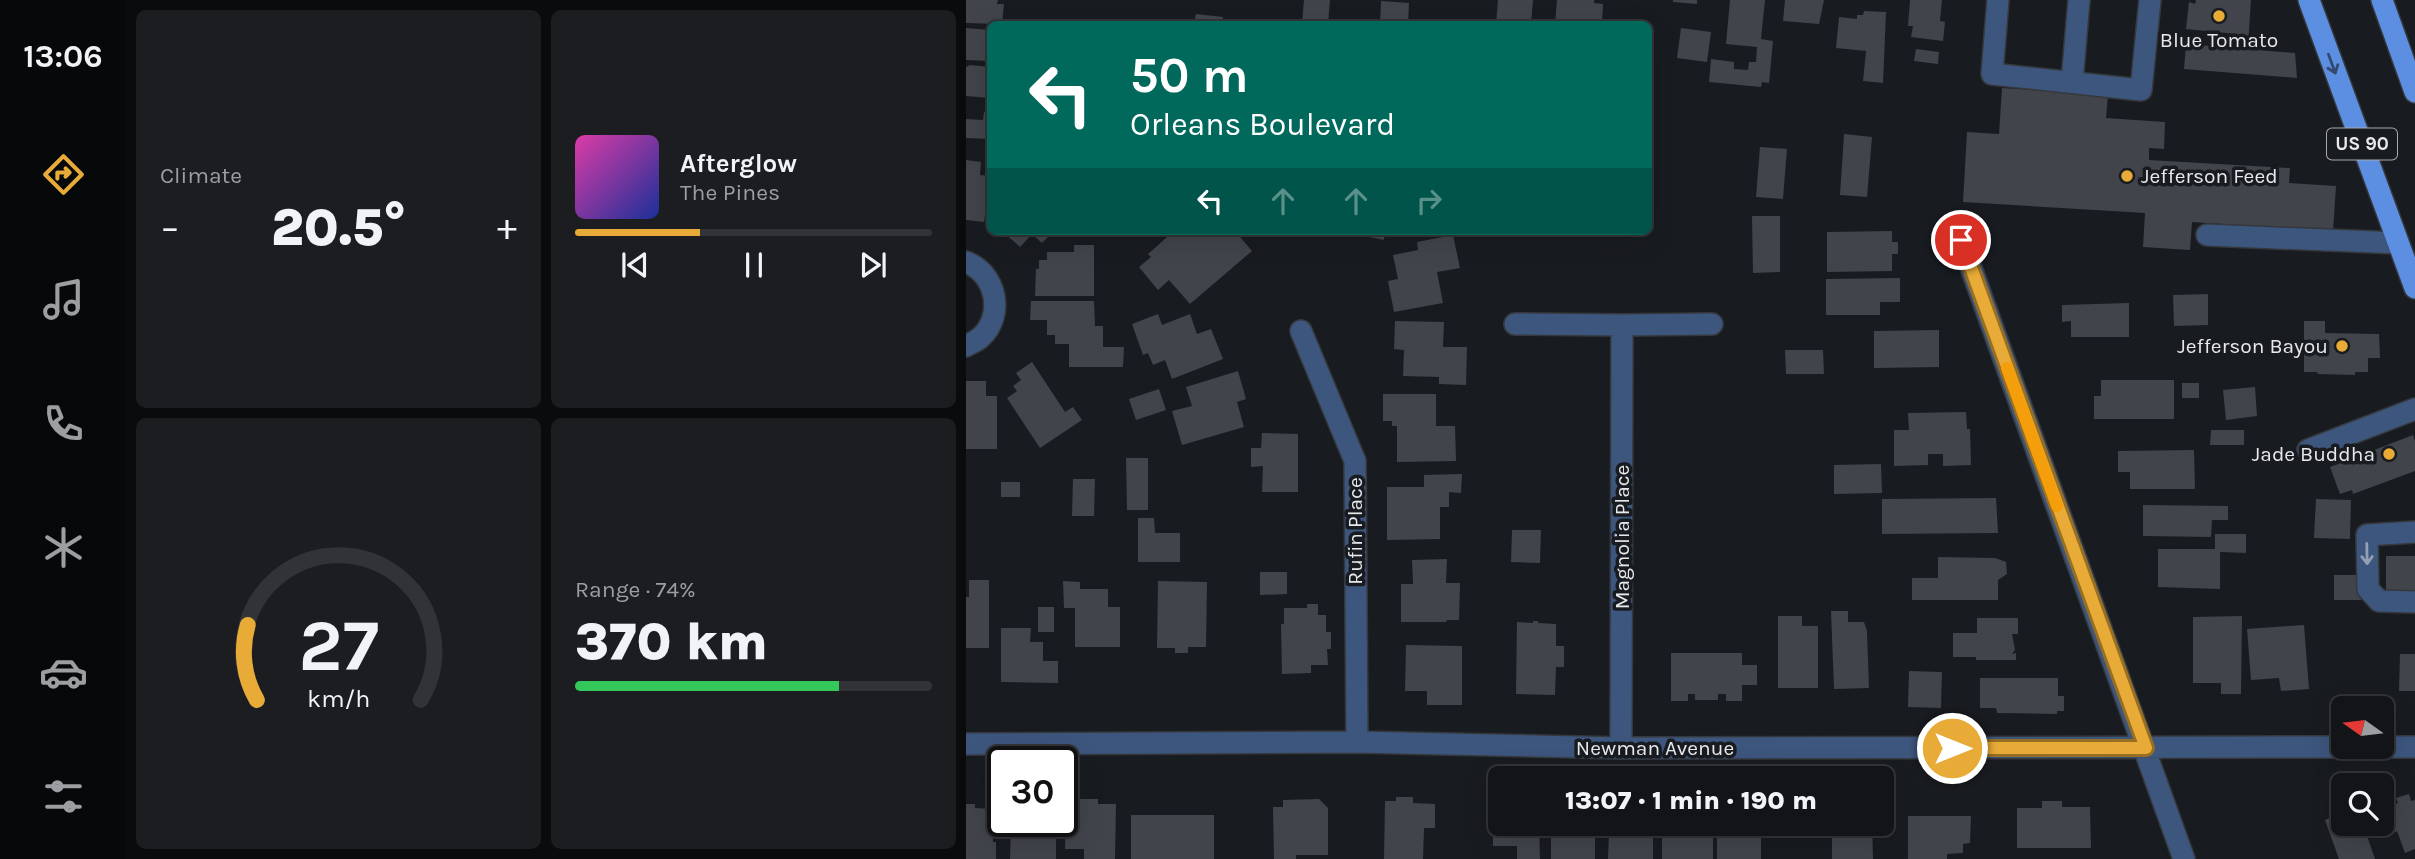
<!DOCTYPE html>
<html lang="en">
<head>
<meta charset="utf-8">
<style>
	body { margin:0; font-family:Karla,sans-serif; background:#1b1d21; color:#f1f3f6; height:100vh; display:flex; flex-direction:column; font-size:26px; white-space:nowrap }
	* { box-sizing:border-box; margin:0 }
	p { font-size:23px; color:#9c9ea2 }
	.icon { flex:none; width:38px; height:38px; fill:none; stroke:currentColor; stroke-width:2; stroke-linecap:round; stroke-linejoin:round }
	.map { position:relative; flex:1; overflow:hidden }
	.side { display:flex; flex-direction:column; gap:10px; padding:10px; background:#0a0b0d; width:840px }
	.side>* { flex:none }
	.guide { position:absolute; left:21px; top:21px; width:665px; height:214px; border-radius:10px; box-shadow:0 7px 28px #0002,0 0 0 2px #313337; background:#00695c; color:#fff; overflow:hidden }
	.needle { width:46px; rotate:284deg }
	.buttons { position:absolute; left:1365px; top:696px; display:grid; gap:14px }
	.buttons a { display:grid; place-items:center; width:63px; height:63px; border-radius:10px; background:#121418; box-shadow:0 7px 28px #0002,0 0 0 2px #313337; font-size:35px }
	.speed { position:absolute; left:21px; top:746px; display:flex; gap:14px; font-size:35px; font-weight:700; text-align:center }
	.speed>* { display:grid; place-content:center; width:91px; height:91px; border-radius:50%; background:#121418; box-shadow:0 7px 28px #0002,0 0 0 2px #313337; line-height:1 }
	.speed .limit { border:4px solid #111; border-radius:10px; background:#fff; color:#111 }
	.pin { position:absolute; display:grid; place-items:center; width:60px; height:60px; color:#fff; margin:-30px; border:4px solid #fff; border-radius:50%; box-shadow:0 2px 7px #0007 }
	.me { position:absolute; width:77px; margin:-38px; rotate:90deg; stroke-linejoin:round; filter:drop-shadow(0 0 5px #0008) }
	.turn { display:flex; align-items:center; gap:24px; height:147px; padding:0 28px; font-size:32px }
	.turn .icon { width:91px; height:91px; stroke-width:2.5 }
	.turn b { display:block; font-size:49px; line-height:60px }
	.lanes { display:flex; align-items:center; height:66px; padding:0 28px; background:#0003; justify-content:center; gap:35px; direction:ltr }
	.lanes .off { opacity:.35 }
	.big { font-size:52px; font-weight:800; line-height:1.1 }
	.side .widget { flex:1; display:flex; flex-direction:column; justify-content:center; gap:10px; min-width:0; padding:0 24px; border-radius:10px; background:#1b1d21 }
	.side .dial { align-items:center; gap:0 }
	.dial svg { height:182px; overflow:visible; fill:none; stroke:#313337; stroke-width:7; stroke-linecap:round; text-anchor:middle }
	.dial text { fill:#f1f3f6; stroke:none }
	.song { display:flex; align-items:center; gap:21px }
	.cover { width:84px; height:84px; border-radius:10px; background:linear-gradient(135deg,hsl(320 70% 55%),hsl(230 70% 35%)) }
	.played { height:7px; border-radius:4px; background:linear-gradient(90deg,#e8ab37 35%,#313337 35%) }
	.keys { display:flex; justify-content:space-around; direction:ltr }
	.heat { display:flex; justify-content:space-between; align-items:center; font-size:38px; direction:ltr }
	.charge { height:10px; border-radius:5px; background:linear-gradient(90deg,#34c759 74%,#313337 0) }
	.side .tiles { flex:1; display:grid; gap:10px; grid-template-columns:repeat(2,1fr) }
	.trip { position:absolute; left:522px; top:766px; width:406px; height:70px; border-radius:10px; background:#121418; box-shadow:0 7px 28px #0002,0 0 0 2px #313337; font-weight:800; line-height:70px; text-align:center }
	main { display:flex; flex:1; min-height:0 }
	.dock { display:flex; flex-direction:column; width:126px; justify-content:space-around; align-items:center; background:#07080a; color:#9c9ea2 }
	.dock .icon { width:49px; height:49px }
	.dock .current { color:#e8ab37 }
	.dock b { font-size:32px; color:#f1f3f6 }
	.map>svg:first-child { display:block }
	.building { fill:#41444a }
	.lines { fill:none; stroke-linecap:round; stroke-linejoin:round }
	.minor-casing { stroke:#35383c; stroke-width:24 }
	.major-casing { stroke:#35383c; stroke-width:24 }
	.minor { stroke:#3d567d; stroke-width:21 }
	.major { stroke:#5c8fe2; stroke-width:21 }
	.oneway { stroke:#33496e }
	.oneway2 { stroke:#929fb4 }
	.route-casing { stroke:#976f24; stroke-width:18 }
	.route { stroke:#e8ab37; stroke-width:12 }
	.slow { stroke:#f59e0b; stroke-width:12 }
	.poi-dot { fill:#e8ab37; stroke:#181b20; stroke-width:2.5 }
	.labels { text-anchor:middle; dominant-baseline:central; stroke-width:7; stroke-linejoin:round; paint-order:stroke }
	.shield { fill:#181b20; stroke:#a8aaae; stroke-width:2 }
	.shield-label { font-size:19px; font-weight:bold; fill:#e6e8eb }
	.poi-label { font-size:21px; fill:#e6e8eb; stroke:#181b20; text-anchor:end }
	.street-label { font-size:21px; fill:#e6e8eb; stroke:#181b20 }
</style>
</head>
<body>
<main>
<nav class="dock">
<b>13:06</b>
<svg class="icon current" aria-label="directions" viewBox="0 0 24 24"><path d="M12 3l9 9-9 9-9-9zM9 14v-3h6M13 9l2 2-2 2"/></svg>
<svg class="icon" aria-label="music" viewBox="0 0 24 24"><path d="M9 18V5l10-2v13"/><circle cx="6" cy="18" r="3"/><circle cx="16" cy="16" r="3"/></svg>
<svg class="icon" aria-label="phone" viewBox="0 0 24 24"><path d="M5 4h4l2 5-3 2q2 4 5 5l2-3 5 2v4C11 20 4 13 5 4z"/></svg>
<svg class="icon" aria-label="climate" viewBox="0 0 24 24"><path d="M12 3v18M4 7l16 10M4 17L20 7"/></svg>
<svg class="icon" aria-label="car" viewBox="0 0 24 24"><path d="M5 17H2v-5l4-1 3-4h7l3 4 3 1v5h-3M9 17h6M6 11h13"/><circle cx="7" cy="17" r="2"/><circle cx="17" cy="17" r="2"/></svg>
<svg class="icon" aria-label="filters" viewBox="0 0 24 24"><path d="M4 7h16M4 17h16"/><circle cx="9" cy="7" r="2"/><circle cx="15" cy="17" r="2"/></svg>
</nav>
<section class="side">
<div class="tiles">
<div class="widget"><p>Climate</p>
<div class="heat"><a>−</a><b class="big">20.5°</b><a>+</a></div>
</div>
<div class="widget">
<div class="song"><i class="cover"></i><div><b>Afterglow</b><p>The Pines</p></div></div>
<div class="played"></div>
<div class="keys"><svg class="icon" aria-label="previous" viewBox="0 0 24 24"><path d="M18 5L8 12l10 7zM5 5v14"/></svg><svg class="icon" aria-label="pause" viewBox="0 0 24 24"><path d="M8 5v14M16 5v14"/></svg><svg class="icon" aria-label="next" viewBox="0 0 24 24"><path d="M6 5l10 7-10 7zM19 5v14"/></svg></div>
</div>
<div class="widget dial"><svg viewBox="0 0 100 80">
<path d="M14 69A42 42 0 1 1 86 69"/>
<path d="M14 69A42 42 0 0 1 10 36" stroke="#e8ab37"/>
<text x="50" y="56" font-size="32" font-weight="700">27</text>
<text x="50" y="72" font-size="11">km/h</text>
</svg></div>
<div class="widget"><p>Range · 74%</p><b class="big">370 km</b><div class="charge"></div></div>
</div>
</section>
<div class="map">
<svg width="1449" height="859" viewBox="0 0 1449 859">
	<rect width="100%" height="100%" fill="#181b20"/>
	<path class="building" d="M0,0h32l-1,4h7l-2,20 -36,-1z
		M338,0h26l-2,24 -26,-1z
		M532,0h35l-2,24h-35z
		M591,0h37v3l9,1 -1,20h-47z
		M707,0h24v4l-24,-2z
		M764,0h35l-4,39 12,2 -4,42 -7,-1 -1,5 -52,-5 2,-23 23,3v7l14,1 1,-8h7l1,-15 -31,-3z
		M819,0h39l-5,24 -36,-3z
		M944,0h32l-2,21 5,1 -2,19 -32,-4 2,-11h-5z
		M1230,0h55l-3,46 -12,-2 1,-10 -51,-5 3,-27 6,2z
		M415,1l28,2 -1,21h-28z
		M898,11l22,1 -3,71 -20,-2 3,-30 -30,-3 3,-31 18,2v-4h6z
		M230,14l27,3 -1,7h-28z
		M0,28l24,2v31l-24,-1z
		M715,28l30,4 -4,30 -30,-4z
		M1220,44l109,9 2,25 -113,-9z
		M950,49l23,3 -1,12 -24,-3z
		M4,65l20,2v31l-24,-2v-29z
		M1036,88l106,7 -2,23 59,4 -1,27 -15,-1v12l141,8 -1,15 47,3 -3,45 -141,-9 -2,28 -47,-3 2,-34 -182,-11 4,-70 32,2z
		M18,112h6v27l-24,-1v-19l17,1z
		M878,134l28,3 -5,60 -27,-2z
		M794,147l27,2 -4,50 -27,-2z
		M0,160l15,2 -1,13 10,1v39h-5l-1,7 -18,-2z
		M786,216h28v56l-27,1z
		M36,231h52l-12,12 -10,-9 -12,13z
		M208,231h61l17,20 -62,53 -21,-24 -11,10 -19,-23 12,-10 -3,-3z
		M316,231h29l-1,5z
		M374,231h45l-1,9z
		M926,231v11h6v12h-6v17l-65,1v-40z
		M487,235l7,33 -23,4 6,31 -49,9 -6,-31 10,-2 -5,-24 25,-5 -1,-8z
		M108,245h20v51h-59l1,-27h3v-9h8v-8h27z
		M934,278v24h-20v13h-54v-36z
		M1242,294v31l-34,1 -1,-31z
		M65,301h63l1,25h8v21h21l-1,20h-54v-23h-14v-9h-8v-15h-17z
		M1163,303v34h-58v-16l-9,1v-17z
		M192,314l4,11 28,-11 7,20 14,-5 12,30 -51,20 -7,-19 -12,5 -5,-12 -5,2 -11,-31z
		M429,321l49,1 -1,25h24l-1,38 -27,-1v-7l-36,-1 1,-26 -10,-1z
		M1338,321h21v12l54,1 1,24h-12v14h-13v3l-37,-1 -1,-2h-13z
		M973,330v37l-65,1v-37z
		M819,350h38l1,24h-38z
		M66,362l33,50 8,-5 9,13 -42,28 -33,-50 10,-7 -4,-5 8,-6 -5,-7z
		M272,371l8,28 -9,3 7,25 -62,18 -10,-34 20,-5 -6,-19z
		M1135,380h73v39h-80v-23h7z
		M0,381h20v15h11v53h-31z
		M1216,383h17v15h-17z
		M1289,387l2,29 -31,4 -3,-30z
		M193,389l7,21 -30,10 -7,-21z
		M417,394h53v32h19l1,35 -59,1v-36h-5v-5h-9z
		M1000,412l1,17h3l1,36 -28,1v-12h-15v11l-34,1v-36h15l-1,-17z
		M1245,430h33v15h-34z
		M296,433l36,1v58h-36l1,-26 -12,1v-19h10z
		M1447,435l2,6v30l-62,23 -1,-4 -12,4 -10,-27z
		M1228,450l1,39h-65v-17h-12v-21z
		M160,458h22v52h-21z
		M915,464l1,29 -48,1v-29z
		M496,474l-1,19 -12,-1v15h-9v32l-53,1v-53h37v-12z
		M107,479h22l-1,37h-22z
		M35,482h19v15h-19z
		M1030,498l2,35 -116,1v-35z
		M1350,499l35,1 -1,39 -36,-1z
		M1177,505l85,1v14h-16l-1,17 -68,-1z
		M172,518h16l1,15h25v29h-42z
		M546,530h29l-1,33 -29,-1z
		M1249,534h31v19l-26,-1v37l-62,-2v-38h57z
		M1420,556h29v38l-29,-1z
		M972,557l57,1 11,4 1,12 -9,6v20h-86v-22h26z
		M481,559l-1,24h14l-1,37h-12l-1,2h-45v-38h12l-1,-24z
		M294,572h27v22l-27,1z
		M1368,575h28l-1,25h-27z
		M3,580h20v68h-23v-51h3z
		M97,581l17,1v7h28v18h12v40h-45v-39h-11z
		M192,581l49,1 -1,65h-18v6h-13v-5h-18z
		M341,604h11v11h8v17h5v17h-4l1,16h-17v8l-29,1 -1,-50h3v-16h23z
		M72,607h16v25h-16z
		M865,611h17v11h16l3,9 2,57 -35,1z
		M812,616h24v10h16v62h-40z
		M1276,616l-1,78h-20v-11h-28v-66z
		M1011,618h41v16h-6l3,16 -3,4 4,-1v7h-40v-3h-23v-24h24z
		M567,621h5v2l18,1v22h8v21h-8l-1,28 -39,-1 1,-72 16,1z
		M1338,625l5,64 -28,2 -2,-13 -28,2 -4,-51z
		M35,628h30l-1,14h13v19h15v22l-57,-1z
		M440,645l56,1v59h-35v-14h-22z
		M705,653h71v12h15v20h-15v16h-16v-7h-8v6h-23v-6h-7v7h-17z
		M1434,654h15v37h-16z
		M943,671l33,1 -1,36 -33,-1z
		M1014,678h78v18h6v15h-7v3l-60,-1 -1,-5h-16z
		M1443,794l2,7 4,-1v49l-10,4 -8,-22 -5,3 -10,-26 16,-5 -2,-5z
		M430,797h17v6l22,1v24h-11l-1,31h-39l1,-58h11z
		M100,799h32v5h18l-1,55h-31v-10h-19z
		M353,799l9,9v47h-32v4h-22l-1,-52h10v-7z
		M1076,801h20v6h28l1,41h-74v-40h25z
		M0,804h9v4l18,1v33h3v17h-30z
		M1377,813v11h20l12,35h-36l-14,-39z
		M165,815h83v44h-83z
		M942,816h63l-1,27 -7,1v9l-16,1v5h-39z
		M45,821h45v38h-46z
		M527,824h46l1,35h-23v-13h-24z
		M585,824h44v35h-44z
		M652,824h35v35h-45l1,-28h9z
		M696,824h39v11h12v24h-51z
		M761,824h34v35h-44v-30h10z
		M866,824h40l1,35h-41z"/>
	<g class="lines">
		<defs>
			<path id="minor" d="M1032,0l-6,74 149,16 9,-90
				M1106,82l7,-82
				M1241,235l191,8
				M995,240l223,619
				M0,262c30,11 39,53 15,75 -4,4 -10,6 -15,9
				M549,324l107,1 -1,423
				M656,325l90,-1
				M335,331l54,130 2,281
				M1342,450l107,-41
				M1449,532l-48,3 1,54 11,12 36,1
				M0,744l391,-2 264,6 722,-1
				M1416,747h33"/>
			<path id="major" d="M1343,0l106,288
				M1416,0l33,92"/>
		</defs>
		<use href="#minor" class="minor-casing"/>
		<use href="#major" class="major-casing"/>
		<use href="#minor" class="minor"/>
		<use href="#major" class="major"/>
	</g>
	<defs><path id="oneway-shaft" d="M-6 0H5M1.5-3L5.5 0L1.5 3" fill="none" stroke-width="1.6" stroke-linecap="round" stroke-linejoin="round" transform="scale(1.75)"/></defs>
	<use class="oneway" href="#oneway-shaft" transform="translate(1366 64) rotate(70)"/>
	<use class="oneway2" href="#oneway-shaft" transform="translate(1401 554) rotate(89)"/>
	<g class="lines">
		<defs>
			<path id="route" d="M986,748h194l-185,-508"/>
		</defs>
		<use href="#route" class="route-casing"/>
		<use href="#route" class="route"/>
		<path class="slow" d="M1041,368l50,138"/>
	</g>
	<g class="poi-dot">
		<circle cx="1253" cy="16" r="7"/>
		<circle cx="1161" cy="176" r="7"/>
		<circle cx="1376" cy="346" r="7"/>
		<circle cx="1423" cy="454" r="7"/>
	</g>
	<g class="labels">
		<rect class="shield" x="1361" y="128.5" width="70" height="31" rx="5"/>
		<g class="shield-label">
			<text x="1396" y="144">US 90</text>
		</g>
		<g class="poi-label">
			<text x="1253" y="40" text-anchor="middle">Blue Tomato</text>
			<text x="1175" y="176" text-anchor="start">Jefferson Feed</text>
			<text x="1362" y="346">Jefferson Bayou</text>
			<text x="1409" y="454">Jade Buddha</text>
		</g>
		<g class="street-label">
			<text transform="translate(389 531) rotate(-90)">Rufin Place</text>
			<text transform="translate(656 537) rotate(-90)">Magnolia Place</text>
			<text x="689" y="748">Newman Avenue</text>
		</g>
	</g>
</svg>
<div class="buttons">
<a><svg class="needle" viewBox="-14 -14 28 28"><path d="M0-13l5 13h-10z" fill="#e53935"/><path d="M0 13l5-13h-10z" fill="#9c9ea2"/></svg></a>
<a><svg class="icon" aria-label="search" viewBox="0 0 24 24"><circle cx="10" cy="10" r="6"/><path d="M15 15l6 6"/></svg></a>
</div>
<div class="speed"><div class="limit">30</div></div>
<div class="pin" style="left:995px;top:240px;background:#d93025"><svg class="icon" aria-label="arrive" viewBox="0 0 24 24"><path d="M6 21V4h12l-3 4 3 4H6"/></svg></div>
<svg class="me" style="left:986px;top:748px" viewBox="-20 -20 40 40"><circle r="17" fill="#e8ab37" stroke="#fff" stroke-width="3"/><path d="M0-11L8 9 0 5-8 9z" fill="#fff"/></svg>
<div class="trip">13:07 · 1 min · 190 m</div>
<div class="guide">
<div class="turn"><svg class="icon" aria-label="left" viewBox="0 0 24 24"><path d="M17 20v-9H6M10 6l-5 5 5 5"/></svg><div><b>50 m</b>Orleans Boulevard</div></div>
<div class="lanes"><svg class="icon" aria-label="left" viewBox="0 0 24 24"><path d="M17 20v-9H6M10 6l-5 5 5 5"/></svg><svg class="icon off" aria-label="ahead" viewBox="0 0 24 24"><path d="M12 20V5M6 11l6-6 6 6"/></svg><svg class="icon off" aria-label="ahead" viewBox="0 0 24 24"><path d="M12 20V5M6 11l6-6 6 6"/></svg><svg class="icon off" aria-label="right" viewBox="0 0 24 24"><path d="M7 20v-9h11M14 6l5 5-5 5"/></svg></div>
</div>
</div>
</main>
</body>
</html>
